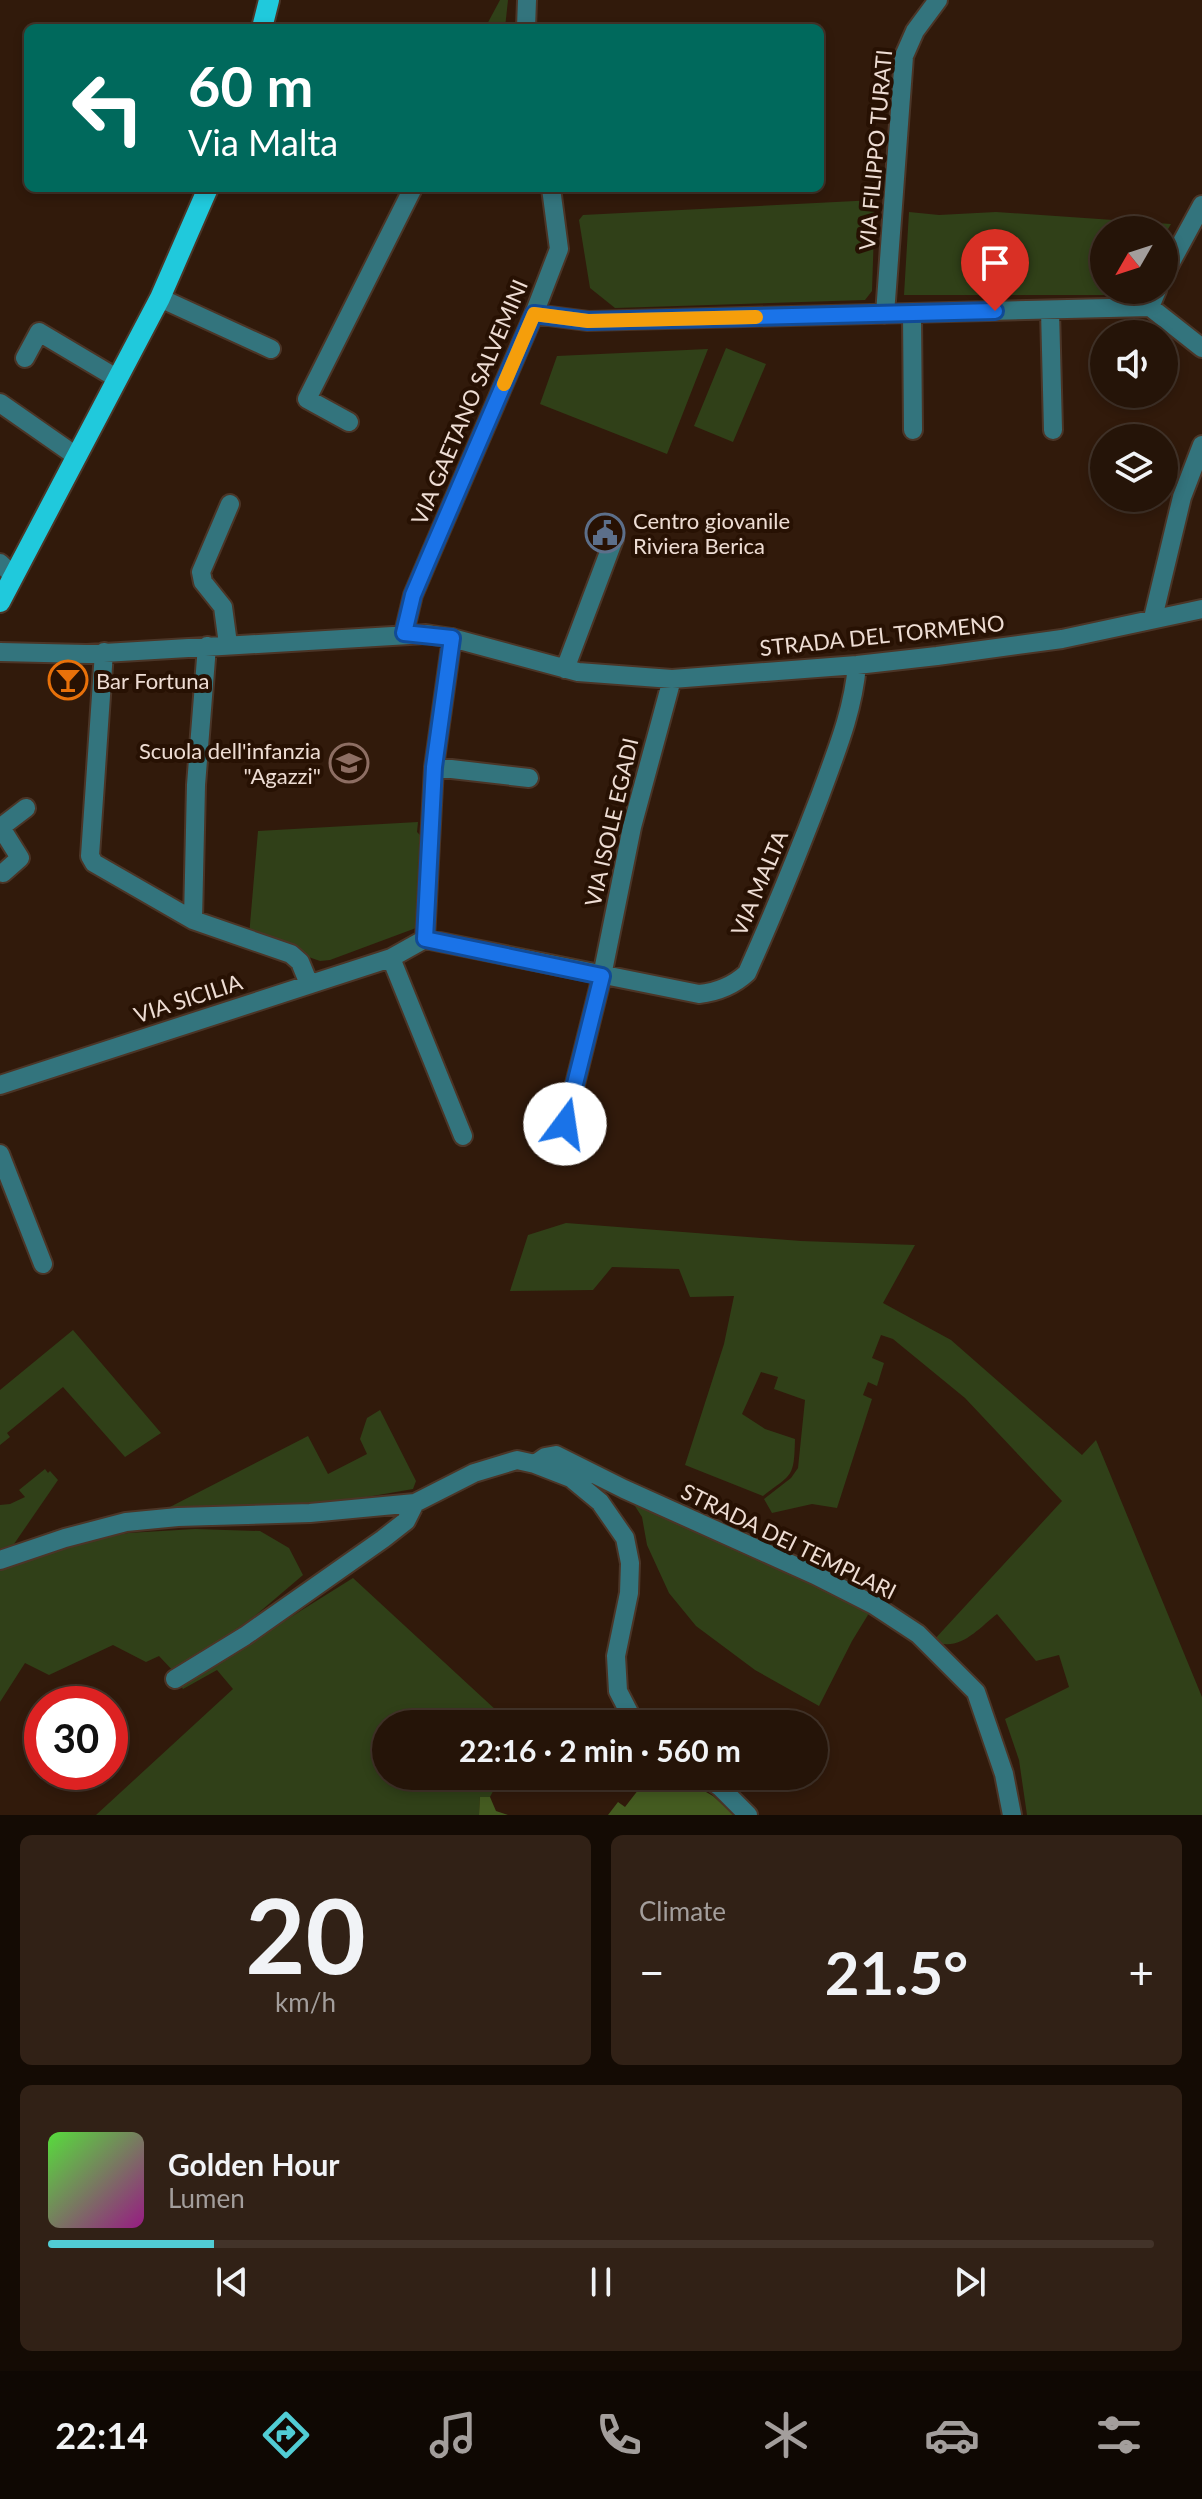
<!DOCTYPE html>
<html lang="en">
<head>
<meta charset="utf-8">
<style>
	body { margin:0; font-family:Lato,sans-serif; background:#312116; color:#f1f3f6; height:100vh; display:flex; flex-direction:column; font-size:30px; white-space:nowrap }
	* { box-sizing:border-box; margin:0 }
	p { font-size:26px; color:#a39e9c }
	.icon { flex:none; width:44px; height:44px; fill:none; stroke:currentColor; stroke-width:2; stroke-linecap:round; stroke-linejoin:round }
	.map { position:relative; height:1815px; overflow:hidden }
	.panel { display:flex; flex-direction:column; gap:20px; padding:20px; background:#140b04; flex:1 }
	.panel>* { flex:none }
	.hud { position:absolute; left:24px; top:24px; width:800px; height:168px; border-radius:12px; box-shadow:0 4px 12px #0003,0 0 0 2px #423329; background:#00695c; color:#fff; overflow:hidden }
	.needle { width:52px; rotate:231deg }
	.tools { position:absolute; left:1090px; top:216px; display:grid; gap:16px }
	.tools a { display:grid; place-items:center; width:88px; height:88px; border-radius:50%; background:#251408; box-shadow:0 4px 12px #0003,0 0 0 2px #423329; font-size:40px }
	.speed { position:absolute; left:24px; top:1686px; display:flex; gap:16px; font-size:40px; font-weight:700; text-align:center }
	.speed>* { display:grid; place-content:center; width:104px; height:104px; border-radius:50%; background:#251408; box-shadow:0 4px 12px #0003,0 0 0 2px #423329; line-height:1 }
	.speed .limit { border:12px solid #d22; background:#fff; color:#111 }
	.pin { position:absolute; display:grid; place-items:center; width:68px; height:68px; color:#fff; margin:-82px -34px; border-radius:50% 50% 50% 0; rotate:-45deg; box-shadow:0 0 8px #0007 }
	.pin .icon { rotate:45deg }
	.me { position:absolute; width:88px; margin:-44px; rotate:14deg; stroke-linejoin:round; filter:drop-shadow(0 0 6px #0008) }
	.turn { display:flex; align-items:center; gap:28px; height:168px; padding:0 32px; font-size:36px }
	.turn .icon { width:104px; height:104px; stroke-width:2.5 }
	.turn b { display:block; font-size:56px; line-height:68px }
	.big { font-size:60px; font-weight:700; line-height:1.1 }
	.panel .widget { flex:1; display:flex; flex-direction:column; justify-content:center; gap:12px; min-width:0; padding:0 28px; border-radius:12px; background:#312116 }
	.panel .dial { align-items:center; gap:0 }
	.dial b { font-size:104px; line-height:1 }
	.song { display:flex; align-items:center; gap:24px }
	.cover { width:96px; height:96px; border-radius:12px; background:linear-gradient(135deg,hsl(110 70% 55%),hsl(310 70% 35%)) }
	.played { height:8px; border-radius:4px; background:linear-gradient(90deg,#51ccd4 15%,#423329 15%) }
	.keys { display:flex; justify-content:space-around; direction:ltr }
	.heat { display:flex; justify-content:space-between; align-items:center; font-size:44px; direction:ltr }
	.panel .tiles { flex:1; display:grid; gap:20px; grid-template-columns:1fr 1fr }
	.widget:last-child { grid-column:span 2 }
	.trip { position:absolute; left:372px; top:1710px; width:456px; height:80px; border-radius:40px; background:#251408; box-shadow:0 4px 12px #0003,0 0 0 2px #423329; font-weight:700; line-height:80px; text-align:center }
	.menu { display:flex; height:128px; justify-content:space-around; align-items:center; background:#0f0803; color:#a39e9c }
	.menu .icon { width:56px; height:56px }
	.menu .selected { color:#51ccd4 }
	.menu b { font-size:36px; color:#f1f3f6 }
	.map>svg:first-child { display:block }
	.green { fill:#304018 }
	.forest { fill:#445b20 }
	.lines { fill:none; stroke-linecap:round; stroke-linejoin:round }
	.minor-casing { stroke:#4b3527; stroke-width:22 }
	.major-casing { stroke:#4b3527; stroke-width:24 }
	.minor { stroke:#33747d; stroke-width:18 }
	.major { stroke:#20c9dc; stroke-width:20 }
	.route-casing { stroke:#114b97; stroke-width:20 }
	.route { stroke:#1a73e8; stroke-width:14 }
	.slow { stroke:#f59e0b; stroke-width:14 }
	.labels { text-anchor:middle; dominant-baseline:central; stroke-width:8; stroke-linejoin:round; paint-order:stroke }
	.street-label { font-size:22px; fill:#eeddd4; stroke:#271103 }
	.poi-label { font-size:22px; fill:#eeddd4; stroke:#271103; text-anchor:start }
</style>
</head>
<body>
<div class="map">
<svg width="1202" height="1815" viewBox="0 0 1202 1815">
	<rect width="100%" height="100%" fill="#311a0b"/>
	<path class="green" d="M500,0h8l-3,28h-20z
		M875,200l-3,91 -7,9 -250,8 -25,-20 -11,-68 4,-5z
		M909,212l30,3 57,-3 175,12 -7,12v-6h-60v60h12l-7,5h-205z
		M726,348l40,16 -33,78 -39,-16z
		M708,349l-41,105 -127,-50 17,-48z
		M418,822l-1,10 10,10 -6,79 -5,7 -86,32 -10,1 -71,-25 9,-105z
		M566,1223l235,18 114,4 -32,58 68,37 131,115 14,-15 106,257v118h-175l-8,-55 -14,-41 64,-32 -10,-32 -23,6 -39,-47c-19,15 -38,39 -64,27l129,-140 -97,-103 -72,-59 -12,-4 -9,23 12,5 -7,23 -9,-4 -5,13 9,4 -35,109 -25,-4 -40,9 -8,-14 27,-21 7,-10 7,-68 -31,-11 4,-12 -17,-5 -19,42 23,15 30,10c-1,39 -2,34 -32,57l-78,-31 39,-121 10,-48 -44,1 -11,-28 -67,-2 -19,23 -83,1 18,-56z
		M73,1330l88,103 -36,24 -62,-70 -56,46 3,4 -10,8v-55z
		M380,1410l36,71 -3,8 -98,17 -105,4 -42,-2 140,-72 20,38 39,-20 -7,-15 7,-21z
		M45,1469l3,4 2,-2 8,9 -44,64 -14,5v-44l10,-1 15,-7 -6,-7z
		M624,1489l250,116 -22,36 -33,65 -64,-36 -59,-44 -27,-33 -22,-48 -5,-28z
		M195,1529l65,2 29,17 14,27 -47,40 -81,58 -16,-17 -13,6 -33,-17 -64,30 -24,-12 -25,39v-134l79,-25 49,-10z
		M353,1578l158,146h-125v52h115l-11,21h-10l-1,18h-383l137,-126 -16,-19 -34,19 -5,-7 57,-30z"/>
	<path class="forest" d="M649,1776h29l35,20 21,19h-126l10,-13 7,5z
		M480,1797h10l6,14 12,4h-29z"/>
	<g class="lines">
		<defs>
			<path id="minor" d="M526,28l1,-28
				M1164,275l38,-70
				M1157,290l-7,17 52,41
				M160,298l111,51
				M1050,310l3,120
				M534,314l54,7 562,-14
				M885,314l19,-258 11,-25 23,-31
				M912,314l1,116
				M25,358l14,-26 79,47
				M0,403l76,53
				M349,422l-42,-23 106,-211
				M0,563l14,13
				M1153,618l29,-121 20,-52
				M404,633l9,-38 14,-33 107,-248 25,-65 -8,-61
				M228,644l-5,-37 -20,-25 -2,-10 29,-68
				M0,652l87,2 339,-20 26,4 126,34 94,7 185,-14 80,-9 125,-17 140,-30
				M104,652l-14,204 4,7 99,57 98,34 9,8 9,22
				M565,669l49,-130
				M434,767l95,11
				M0,826l20,32 -17,15
				M1,827l25,-19
				M193,920l3,-135 11,-139
				M425,939l274,55c19,-2 34,-8 48,-21 26,-58 50,-117 73,-177 16,-44 33,-84 37,-131
				M391,958l72,178
				M0,1085l391,-127 34,-19 9,-172 18,-129
				M590,1137l-25,-13 37,-148 30,-149 40,-148
				M0,1154l43,110
				M535,1464l10,-7 11,-2 68,34 191,86 59,30 44,29 58,58 28,82 8,41
				M0,1560l65,-22 61,-16 52,-5 132,-4 105,-10 59,-30 43,-13 18,4 36,14 29,24 25,36 5,25 -1,30 -13,63 2,35 17,33
				M175,1679l70,-43 138,-97 23,-18 9,-18
				M705,1776l15,11 28,28"/>
			<path id="major" d="M262,28l7,-28
				M0,602l160,-304 48,-110"/>
		</defs>
		<use href="#minor" class="minor-casing"/>
		<use href="#major" class="major-casing"/>
		<use href="#minor" class="minor"/>
		<use href="#major" class="major"/>
	</g>
	<g class="lines">
		<defs>
			<path id="route" d="M565,1124l37,-148 -177,-37 9,-172 18,-129 -48,-5 9,-38 14,-33 107,-248 54,7 407,-10"/>
		</defs>
		<use href="#route" class="route-casing"/>
		<use href="#route" class="route"/>
		<path class="slow" d="M504,384l30,-70 54,7 168,-4"/>
	</g>
	<defs>
		<symbol id="civic-ring" viewBox="-11 -11 22 22"><circle r="9.5" fill="#271103" stroke="#5c6f8a" stroke-width="1.5"/><path d="M-.6-6.5H3V-4.5H.6V-3L4-1V1h2V6H-6V1h2V-1L-.6-3ZM-1.2 2.5V6h2.4V2.5Z" fill="#5c6f8a"/></symbol>
		<symbol id="bar-ring" viewBox="-11 -11 22 22"><circle r="9.5" fill="#271103" stroke="#e8710a" stroke-width="1.5"/><path d="M-6-5H6L.8 .8V4.5H3.5V6h-7V4.5H-.8V.8Z" fill="#e8710a"/></symbol>
		<symbol id="school-ring" viewBox="-11 -11 22 22"><circle r="9.5" fill="#271103" stroke="#8d6e63" stroke-width="1.5"/><path d="M0-5L7-2L0 1L-7-2ZM-4 1L0 2.5L4 1V4Q0 6-4 4Z" fill="#8d6e63"/></symbol>
	</defs>
	<g fill-rule="evenodd">
		<use href="#civic-ring" x="583" y="511" width="44" height="44"/>
		<use href="#bar-ring" x="46" y="658" width="44" height="44"/>
		<use href="#school-ring" x="327" y="741" width="44" height="44"/>
	</g>
	<g class="labels">
		<g class="street-label">
			<text transform="translate(875 150) rotate(-85)">VIA FILIPPO TURATI</text>
			<text transform="translate(469 402) rotate(-67)">VIA GAETANO SALVEMINI</text>
			<text transform="translate(882 635) rotate(-6)">STRADA DEL TORMENO</text>
			<text transform="translate(611 822) rotate(-77)">VIA ISOLE EGADI</text>
			<text transform="translate(759 883) rotate(-67)">VIA MALTA</text>
			<text transform="translate(188 998) rotate(-18)">VIA SICILIA</text>
			<text transform="translate(789 1541) rotate(26)">STRADA DEI TEMPLARI</text>
		</g>
		<g class="poi-label">
			<text x="633" y="520">Centro giovanile<tspan x="633" dy="25">Riviera Berica</tspan></text>
			<text x="96" y="680">Bar Fortuna</text>
			<text x="321" y="750" text-anchor="end">Scuola dell'infanzia<tspan x="321" dy="25">"Agazzi"</tspan></text>
		</g>
	</g>
</svg>
<div class="tools">
<a><svg class="needle" viewBox="-14 -14 28 28"><path d="M0-13l5 13h-10z" fill="#e53935"/><path d="M0 13l5-13h-10z" fill="#a39e9c"/></svg></a>
<a><svg class="icon" aria-label="sound" viewBox="0 0 24 24"><path d="M4 9h4l5-4v14l-5-4H4zM17 9q2 3 0 6"/></svg></a>
<a><svg class="icon" aria-label="layers" viewBox="0 0 24 24"><path d="M12 4l9 5-9 5-9-5zM3 14l9 5 9-5"/></svg></a>
</div>
<div class="speed"><div class="limit">30</div></div>
<div class="pin" style="left:995px;top:311px;background:#d93025"><svg class="icon" aria-label="arrive" viewBox="0 0 24 24"><path d="M6 21V4h12l-3 4 3 4H6"/></svg></div>
<svg class="me" style="left:565px;top:1124px" viewBox="-20 -20 40 40"><circle r="19" fill="#fff"/><path d="M0-13L10 11 0 6-10 11z" fill="#1a73e8"/></svg>
<div class="trip">22:16 · 2 min · 560 m</div>
<div class="hud">
<div class="turn"><svg class="icon" aria-label="left" viewBox="0 0 24 24"><path d="M17 20v-9H6M10 6l-5 5 5 5"/></svg><div><b>60 m</b>Via Malta</div></div>
</div>
</div>
<section class="panel">
<div class="tiles">
<div class="widget dial"><b>20</b><p>km/h</p></div>
<div class="widget"><p>Climate</p>
<div class="heat"><a>−</a><b class="big">21.5°</b><a>+</a></div>
</div>
<div class="widget">
<div class="song"><i class="cover"></i><div><b>Golden Hour</b><p>Lumen</p></div></div>
<div class="played"></div>
<div class="keys"><svg class="icon" aria-label="previous" viewBox="0 0 24 24"><path d="M18 5L8 12l10 7zM5 5v14"/></svg><svg class="icon" aria-label="pause" viewBox="0 0 24 24"><path d="M8 5v14M16 5v14"/></svg><svg class="icon" aria-label="next" viewBox="0 0 24 24"><path d="M6 5l10 7-10 7zM19 5v14"/></svg></div>
</div>
</div>
</section>
<nav class="menu">
<b>22:14</b>
<svg class="icon selected" aria-label="directions" viewBox="0 0 24 24"><path d="M12 3l9 9-9 9-9-9zM9 14v-3h6M13 9l2 2-2 2"/></svg>
<svg class="icon" aria-label="music" viewBox="0 0 24 24"><path d="M9 18V5l10-2v13"/><circle cx="6" cy="18" r="3"/><circle cx="16" cy="16" r="3"/></svg>
<svg class="icon" aria-label="phone" viewBox="0 0 24 24"><path d="M5 4h4l2 5-3 2q2 4 5 5l2-3 5 2v4C11 20 4 13 5 4z"/></svg>
<svg class="icon" aria-label="climate" viewBox="0 0 24 24"><path d="M12 3v18M4 7l16 10M4 17L20 7"/></svg>
<svg class="icon" aria-label="car" viewBox="0 0 24 24"><path d="M5 17H2v-5l4-1 3-4h7l3 4 3 1v5h-3M9 17h6M6 11h13"/><circle cx="7" cy="17" r="2"/><circle cx="17" cy="17" r="2"/></svg>
<svg class="icon" aria-label="filters" viewBox="0 0 24 24"><path d="M4 7h16M4 17h16"/><circle cx="9" cy="7" r="2"/><circle cx="15" cy="17" r="2"/></svg>
</nav>
</body>
</html>
